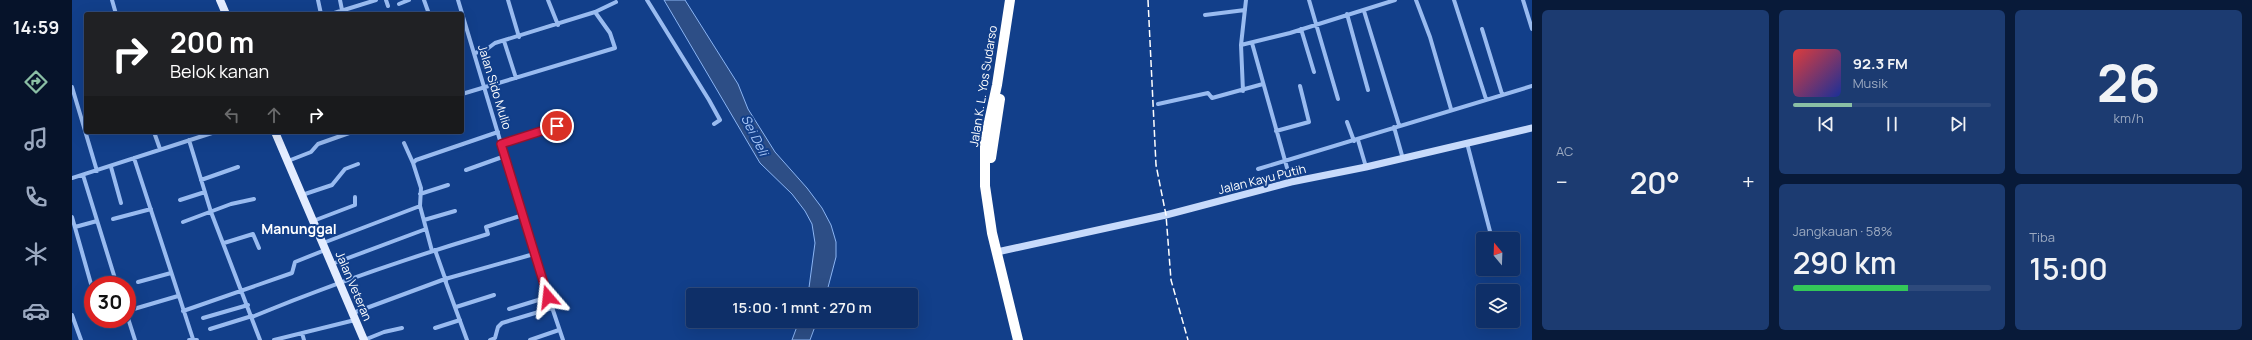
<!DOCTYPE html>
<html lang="id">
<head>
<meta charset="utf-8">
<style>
	body { margin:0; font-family:Manrope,sans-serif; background:#1c3b71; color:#f1f3f6; height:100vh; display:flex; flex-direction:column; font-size:15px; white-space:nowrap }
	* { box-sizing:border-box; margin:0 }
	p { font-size:13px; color:#9ba9c0 }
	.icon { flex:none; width:22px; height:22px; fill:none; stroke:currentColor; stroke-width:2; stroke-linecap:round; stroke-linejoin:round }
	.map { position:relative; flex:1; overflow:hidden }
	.details { display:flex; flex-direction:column; gap:10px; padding:10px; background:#081a39; width:720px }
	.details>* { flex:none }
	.hud { position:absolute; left:12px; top:12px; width:380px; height:122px; border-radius:4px; box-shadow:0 4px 16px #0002,0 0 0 1px #2e4a7c; background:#202124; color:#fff; overflow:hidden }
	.needle { width:26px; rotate:341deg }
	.fabs { position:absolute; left:1404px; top:232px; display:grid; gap:8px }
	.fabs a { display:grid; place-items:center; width:44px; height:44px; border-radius:4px; background:#0e2f68; box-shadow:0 4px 16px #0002,0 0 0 1px #2e4a7c; font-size:20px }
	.speed { position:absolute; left:12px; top:276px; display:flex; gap:8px; font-size:20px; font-weight:700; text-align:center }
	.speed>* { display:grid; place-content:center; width:52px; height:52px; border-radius:50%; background:#0e2f68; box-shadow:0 4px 16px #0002,0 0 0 1px #2e4a7c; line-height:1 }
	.speed .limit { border:6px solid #d22; background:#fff; color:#111 }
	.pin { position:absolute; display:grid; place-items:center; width:34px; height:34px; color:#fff; margin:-17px; border:2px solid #fff; border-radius:50%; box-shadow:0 1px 4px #0007 }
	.me { position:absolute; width:44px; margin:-22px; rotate:343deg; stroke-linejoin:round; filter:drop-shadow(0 0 3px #0008) }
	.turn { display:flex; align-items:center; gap:14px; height:84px; padding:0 20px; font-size:18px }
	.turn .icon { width:52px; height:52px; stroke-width:2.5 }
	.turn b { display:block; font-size:28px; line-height:34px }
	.lanes { display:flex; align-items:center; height:38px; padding:0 20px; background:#0003; justify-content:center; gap:20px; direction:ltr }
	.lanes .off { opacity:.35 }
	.big { font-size:30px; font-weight:600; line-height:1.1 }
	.details .widget { flex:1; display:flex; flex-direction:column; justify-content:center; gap:6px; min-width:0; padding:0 14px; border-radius:6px; background:#1c3b71 }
	.details .dial { align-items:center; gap:0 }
	.dial b { font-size:52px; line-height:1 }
	.song { display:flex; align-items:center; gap:12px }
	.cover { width:48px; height:48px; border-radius:6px; background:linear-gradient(135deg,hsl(0 70% 55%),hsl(230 70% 35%)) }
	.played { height:4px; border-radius:2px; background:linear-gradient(90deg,#8abfa5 30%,#2e4a7c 30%) }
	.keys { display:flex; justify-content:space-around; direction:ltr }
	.heat { display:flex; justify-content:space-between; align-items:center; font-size:22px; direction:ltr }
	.charge { height:6px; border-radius:3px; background:linear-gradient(90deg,#34c759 58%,#2e4a7c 0) }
	.details .tiles { flex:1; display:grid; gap:10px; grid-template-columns:repeat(3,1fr) }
	.widget:first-child { grid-row:span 2 }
	.trip { position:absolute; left:614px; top:288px; width:232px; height:40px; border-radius:4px; background:#0e2f68; box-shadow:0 4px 16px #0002,0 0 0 1px #2e4a7c; font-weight:600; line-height:40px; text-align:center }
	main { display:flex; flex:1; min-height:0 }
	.menu { display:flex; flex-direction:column; width:72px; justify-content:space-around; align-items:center; background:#06132a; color:#9ba9c0 }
	.menu .icon { width:28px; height:28px }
	.menu .selected { color:#8abfa5 }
	.menu b { font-size:18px; color:#f1f3f6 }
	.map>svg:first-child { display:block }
	.water { fill:#2d4e86; stroke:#8bb5f4 }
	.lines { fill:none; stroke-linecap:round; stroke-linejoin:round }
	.street { stroke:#99bbf0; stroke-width:4 }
	.secondary { stroke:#c7dafb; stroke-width:7 }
	.primary { stroke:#e3ecff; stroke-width:8 }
	.highway { stroke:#fff; stroke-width:10 }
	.rail { stroke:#fff; stroke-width:1.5; stroke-dasharray:7 3; stroke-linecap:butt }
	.route-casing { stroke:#92132f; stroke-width:10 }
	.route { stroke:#e11d48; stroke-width:7 }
	.labels { text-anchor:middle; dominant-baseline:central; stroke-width:4; stroke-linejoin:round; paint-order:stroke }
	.street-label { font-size:12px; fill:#fff; stroke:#123f8a }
	.water-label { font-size:13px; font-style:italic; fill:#a5c5f8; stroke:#123f8a }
	.quarter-label { font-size:14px; font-weight:bold; fill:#fff; stroke:#123f8a }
</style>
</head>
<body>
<main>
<nav class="menu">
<b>14:59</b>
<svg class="icon selected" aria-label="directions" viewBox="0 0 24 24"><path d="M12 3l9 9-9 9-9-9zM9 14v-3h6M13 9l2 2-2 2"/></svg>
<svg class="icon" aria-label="music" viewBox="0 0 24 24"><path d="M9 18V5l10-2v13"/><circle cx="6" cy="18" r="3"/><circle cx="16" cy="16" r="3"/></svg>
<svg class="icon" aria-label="phone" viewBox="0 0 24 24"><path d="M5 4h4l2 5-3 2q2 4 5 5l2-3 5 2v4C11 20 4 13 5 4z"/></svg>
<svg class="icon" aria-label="climate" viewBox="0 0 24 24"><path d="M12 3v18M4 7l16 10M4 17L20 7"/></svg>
<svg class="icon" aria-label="car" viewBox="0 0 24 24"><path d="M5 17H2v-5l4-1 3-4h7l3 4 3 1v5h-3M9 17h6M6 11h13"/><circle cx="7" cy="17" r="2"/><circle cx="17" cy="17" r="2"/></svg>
</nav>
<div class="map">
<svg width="1460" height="340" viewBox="0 0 1460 340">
	<rect width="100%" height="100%" fill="#123f8a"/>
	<path class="water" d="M592,0h21l53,84 10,25 27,43 32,36 15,20 9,17 5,17v15l-10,38h-18l7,-52 -3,-19 -7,-13 -13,-17 -32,-31z
		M727,321h18l-7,19h-18z"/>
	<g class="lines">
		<path class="street" d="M40,0l4,14
			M246,0l3,14
			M268,0l2,10
			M314,0l2,6
			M352,0l5,14
			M386,0l76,254 29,86
			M436,0l11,37
			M476,0l10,25
			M575,0l62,100 11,20 -6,4
			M1237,0l29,99
			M1344,0l14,37 21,72
			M1382,0l32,99
			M1451,0l9,29
			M327,4l10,-4
			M1292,11l35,114
			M523,12l21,-10
			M259,14l45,-14
			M1275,14l21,76
			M1133,15l40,-5
			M1229,29l13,43
			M1410,29l20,65
			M432,41l12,37
			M1180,43l39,139
			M1169,45l49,-12 105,-33
			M0,87l25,84
			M1171,91l-2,-46 5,-45
			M390,94l153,-46 -5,-15 -15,-21 -100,31 -8,6 -12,4
			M1086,104l50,-11 4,5 51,-14
			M1275,122l7,19
			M1322,127l9,32
			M1204,131l33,-9 -9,-36
			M82,132l6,17
			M117,140l22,72 49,128
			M1286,140l8,27
			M332,143l9,20
			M1395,143l25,96
			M429,144l56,-18
			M62,158l59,181
			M216,161l23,-9 7,-8 34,-12
			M39,167l10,36
			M1186,169l274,-83
			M394,170l39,-14
			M11,175l34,110
			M0,178l143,-46
			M129,180l37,-13
			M348,194l28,-9
			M230,195l30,-10 13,-16 13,-5
			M108,200l25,-8
			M0,217l21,74
			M41,219l38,-10
			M352,220l31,-9
			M241,221l42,-16v-8
			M111,222l48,-18 23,-5
			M3,227l22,-6
			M152,243l29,-9 6,14
			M251,243l97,-37
			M363,250l11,31
			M360,251l-12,-45 1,-18 -8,-25 3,-3 82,-28
			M260,264l94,-35
			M373,280l22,60
			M66,282l33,-9
			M384,307l38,-12
			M437,309l39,-12
			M55,311l51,-15
			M111,311l109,-38 3,-11 30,-12
			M281,313l92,-34 89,-25
			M0,315l9,25
			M55,315l8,25
			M180,317c77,-32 156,-59 236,-83l-2,-7 37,-12
			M131,318l45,-13
			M29,319l2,6
			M363,328l25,-8
			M138,329l42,-13
			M230,333l2,7
			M117,340h8
			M202,340l81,-20
			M292,340l20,-8 18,-4
			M418,340l5,-2 3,-11 4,-4 50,-15
			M458,340l29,-10"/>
		<path class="secondary" d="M925,252l169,-37 125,-33 75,-15 166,-39"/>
		<path class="primary" d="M148,0l6,14
			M203,132l89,208"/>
		<path class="highway" d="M938,0l-13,85 -12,55v46l7,47 26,107
			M919,158l9,-59"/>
		<path class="rail" d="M1076,0l8,165 10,50 5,65 17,60"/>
	</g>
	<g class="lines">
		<defs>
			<path id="route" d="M476,297l-47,-153 56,-18"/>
		</defs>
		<use href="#route" class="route-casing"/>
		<use href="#route" class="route"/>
	</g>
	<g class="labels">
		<g class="street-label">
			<text transform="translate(911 86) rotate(-81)">Jalan K. L. Yos Sudarso</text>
			<text transform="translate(423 87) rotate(73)">Jalan Sido Mulio</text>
			<text transform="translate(1190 179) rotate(-14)">Jalan Kayu Putih</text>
			<text transform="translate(282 286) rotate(67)">Jalan Veteran</text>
		</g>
		<g class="water-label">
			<text transform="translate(683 135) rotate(63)">Sei Deli</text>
		</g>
		<g class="quarter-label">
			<text x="227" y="228">Manunggal</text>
		</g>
	</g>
</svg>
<div class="fabs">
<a><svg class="needle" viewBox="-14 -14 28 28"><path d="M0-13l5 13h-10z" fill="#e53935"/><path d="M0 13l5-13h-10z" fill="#9ba9c0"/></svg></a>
<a><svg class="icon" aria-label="layers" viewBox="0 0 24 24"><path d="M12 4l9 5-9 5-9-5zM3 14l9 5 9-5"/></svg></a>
</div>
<div class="speed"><div class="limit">30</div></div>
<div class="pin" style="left:485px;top:126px;background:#d93025"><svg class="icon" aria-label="arrive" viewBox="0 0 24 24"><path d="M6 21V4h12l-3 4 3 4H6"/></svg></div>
<svg class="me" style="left:476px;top:297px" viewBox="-20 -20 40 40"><path d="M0-17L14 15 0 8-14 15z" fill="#e11d48" stroke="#fff" stroke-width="4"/></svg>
<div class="trip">15:00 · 1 mnt · 270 m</div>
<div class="hud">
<div class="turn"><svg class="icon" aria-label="right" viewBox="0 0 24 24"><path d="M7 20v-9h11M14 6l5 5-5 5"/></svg><div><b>200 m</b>Belok kanan</div></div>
<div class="lanes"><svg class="icon off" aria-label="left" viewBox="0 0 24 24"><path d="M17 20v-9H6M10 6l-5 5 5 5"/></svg><svg class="icon off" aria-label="ahead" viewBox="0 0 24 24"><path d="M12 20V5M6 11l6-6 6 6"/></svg><svg class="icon" aria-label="right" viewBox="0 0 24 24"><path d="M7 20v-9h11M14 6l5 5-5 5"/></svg></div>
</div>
</div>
<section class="details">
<div class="tiles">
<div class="widget"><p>AC</p>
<div class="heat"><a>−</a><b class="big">20°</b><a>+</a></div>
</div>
<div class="widget">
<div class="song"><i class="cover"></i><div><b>92.3 FM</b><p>Musik</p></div></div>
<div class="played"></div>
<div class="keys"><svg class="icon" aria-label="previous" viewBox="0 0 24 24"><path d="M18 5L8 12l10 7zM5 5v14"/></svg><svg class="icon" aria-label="pause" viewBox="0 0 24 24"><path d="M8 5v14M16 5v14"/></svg><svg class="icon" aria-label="next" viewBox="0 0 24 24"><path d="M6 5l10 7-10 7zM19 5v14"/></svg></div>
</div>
<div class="widget dial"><b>26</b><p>km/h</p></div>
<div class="widget"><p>Jangkauan · 58%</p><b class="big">290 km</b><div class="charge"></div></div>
<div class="widget"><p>Tiba</p><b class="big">15:00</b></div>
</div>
</section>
</main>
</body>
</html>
